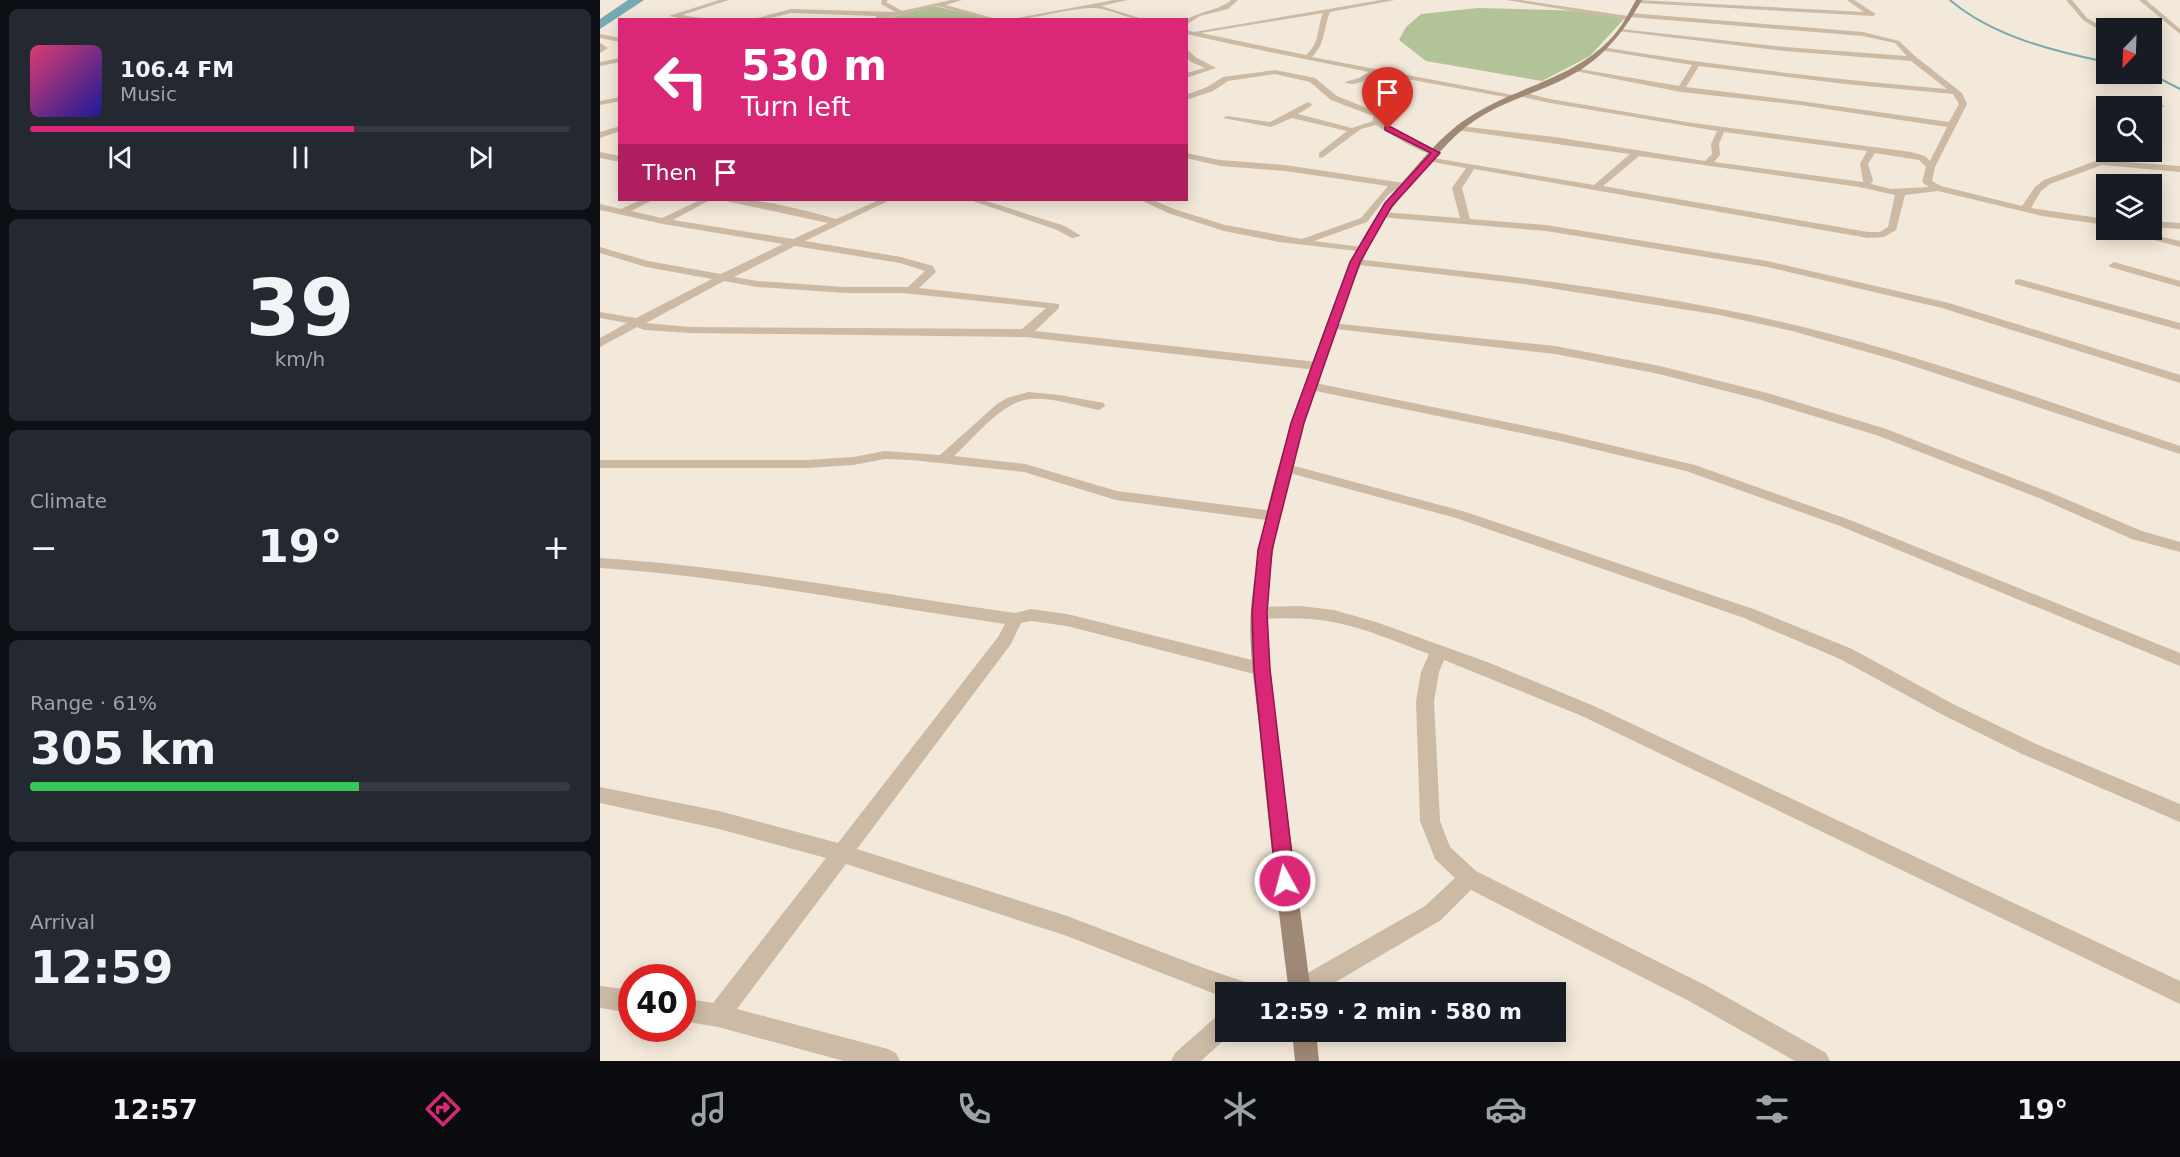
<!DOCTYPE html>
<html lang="en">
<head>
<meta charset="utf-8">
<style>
	body { margin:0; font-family:"DejaVu Sans",sans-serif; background:#242831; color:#f1f3f6; height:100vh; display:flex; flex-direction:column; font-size:22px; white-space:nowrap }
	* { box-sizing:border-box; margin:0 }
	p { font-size:20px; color:#9ea1a6 }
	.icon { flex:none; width:33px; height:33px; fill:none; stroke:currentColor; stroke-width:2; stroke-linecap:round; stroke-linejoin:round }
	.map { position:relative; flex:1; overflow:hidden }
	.drawer { display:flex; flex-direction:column; gap:9px; padding:9px; background:#0d0f14; width:600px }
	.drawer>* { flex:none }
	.hud { position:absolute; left:18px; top:18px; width:570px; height:183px; border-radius:0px; box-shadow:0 3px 15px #0003; background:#db2777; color:#fff; overflow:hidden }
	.needle { width:39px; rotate:203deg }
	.tools { position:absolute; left:1496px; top:18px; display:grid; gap:12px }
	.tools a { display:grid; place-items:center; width:66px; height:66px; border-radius:0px; background:#171b24; box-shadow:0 3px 15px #0003; font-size:30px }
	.speed { position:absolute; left:18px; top:964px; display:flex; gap:12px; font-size:30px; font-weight:700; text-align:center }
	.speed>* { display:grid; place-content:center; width:78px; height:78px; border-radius:50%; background:#171b24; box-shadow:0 3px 15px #0003; line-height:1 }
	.speed .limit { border:9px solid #d22; background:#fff; color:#111 }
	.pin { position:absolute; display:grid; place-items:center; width:51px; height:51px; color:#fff; margin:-62px -26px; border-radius:50% 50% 50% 0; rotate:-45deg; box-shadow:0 0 6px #0007 }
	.pin .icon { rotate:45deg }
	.me { position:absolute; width:66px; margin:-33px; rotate:353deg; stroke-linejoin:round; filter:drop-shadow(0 0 4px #0008) }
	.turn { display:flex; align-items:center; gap:21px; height:126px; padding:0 24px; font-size:27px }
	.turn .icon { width:78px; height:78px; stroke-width:2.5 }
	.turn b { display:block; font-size:42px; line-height:51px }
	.then { display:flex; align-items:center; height:57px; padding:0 24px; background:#0003; gap:12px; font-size:22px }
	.big { font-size:45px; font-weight:700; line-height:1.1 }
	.drawer .widget { flex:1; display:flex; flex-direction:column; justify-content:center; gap:9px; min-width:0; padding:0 21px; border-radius:9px; background:#242831 }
	.drawer .dial { align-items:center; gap:0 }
	.dial b { font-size:78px; line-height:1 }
	.song { display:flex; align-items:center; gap:18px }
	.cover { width:72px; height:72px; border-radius:9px; background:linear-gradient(135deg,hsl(340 70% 55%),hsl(240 70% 35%)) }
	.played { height:6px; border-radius:3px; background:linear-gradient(90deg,#db2777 60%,#363941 60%) }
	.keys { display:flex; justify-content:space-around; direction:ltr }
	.heat { display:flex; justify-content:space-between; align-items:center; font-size:33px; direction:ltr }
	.charge { height:9px; border-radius:4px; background:linear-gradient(90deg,#34c759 61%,#363941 0) }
	.trip { position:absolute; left:615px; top:982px; width:351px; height:60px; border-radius:0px; background:#171b24; box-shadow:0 3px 15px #0003; font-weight:700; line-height:60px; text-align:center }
	.dock { display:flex; height:96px; justify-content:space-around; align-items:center; background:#090b0e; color:#9ea1a6 }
	.dock .icon { width:42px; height:42px }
	.dock .current { color:#db2777 }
	.dock b { font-size:27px; color:#f1f3f6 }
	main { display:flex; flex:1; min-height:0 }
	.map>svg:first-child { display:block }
	.green { fill:#b2c398 }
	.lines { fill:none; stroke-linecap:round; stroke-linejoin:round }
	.stream { stroke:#76abb3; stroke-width:2 }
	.river { fill:#76abb3; fill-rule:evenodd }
	.street { fill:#ccbaa5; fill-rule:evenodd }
	.secondary { fill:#a08876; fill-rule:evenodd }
	.route { fill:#db2777; stroke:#8e194d; stroke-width:1.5 }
</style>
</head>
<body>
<main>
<section class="drawer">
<div class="widget">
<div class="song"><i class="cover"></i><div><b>106.4 FM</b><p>Music</p></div></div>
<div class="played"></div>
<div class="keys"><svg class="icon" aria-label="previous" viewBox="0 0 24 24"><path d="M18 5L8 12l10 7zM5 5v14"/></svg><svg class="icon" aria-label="pause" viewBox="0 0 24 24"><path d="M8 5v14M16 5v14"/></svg><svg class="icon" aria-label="next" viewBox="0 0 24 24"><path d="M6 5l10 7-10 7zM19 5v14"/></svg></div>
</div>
<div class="widget dial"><b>39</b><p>km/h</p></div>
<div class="widget"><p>Climate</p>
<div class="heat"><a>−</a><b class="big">19°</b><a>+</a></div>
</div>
<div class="widget"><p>Range · 61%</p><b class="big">305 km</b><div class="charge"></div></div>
<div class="widget"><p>Arrival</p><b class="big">12:59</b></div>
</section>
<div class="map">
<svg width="1580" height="1061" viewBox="0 0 1580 1061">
	<rect width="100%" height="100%" fill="#f3e9da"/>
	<path class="green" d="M335,6l55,13 -109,1z
		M878,8l105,3 41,8 -34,37 -48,25 -116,-20 -27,-21 7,-13 15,-13z"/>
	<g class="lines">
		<path class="stream" d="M1350,0c42,36 103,51 156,62
			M1551,74l29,15"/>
		<path class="river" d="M28,0h16l-44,29v-10z"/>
		<path class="street" d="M119,0h10l-47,15 31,5h-26l-18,-4z
			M282,0h6l-2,2 16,9 49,-11h11l-16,5 54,15h-12l-50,-14 -59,14 -4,-1 1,-3 -85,-3 -28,7h-13l41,-11 104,3 -14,-8z
			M514,0h14l-27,6 45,14c-19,0 -37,-13 -55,-12 -29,1 -56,12 -85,12z
			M631,0h7l-10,9 -28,7 -14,9v-5c15,-10 33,-9 45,-20z
			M781,0h14l-65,12c-7,17 -4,31 -18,45l201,38h3v4l-136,-25 22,13 -7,7 -14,5 11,5 1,5 -13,10 1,2 31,18 27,12v4c-17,1 -48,-21 -63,-30l-15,4 -39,29 -3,-1v-4l28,-22 -55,-13 -21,9 -48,-9 4,-2 43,6 38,-20 4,2 -1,2 -13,8 54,14 21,-7v-5l-42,-16 -21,-18 -35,-8 -47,7 -15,10 -27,9v-5l21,-8 16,-10 52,-7 40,8 22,18 42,17 6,-6 -15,-8 23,-12 -20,-11c-8,5 -20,11 -29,6l15,-4 10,-6c-61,-12 -121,-24 -183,-38v-4l8,2zM723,13c-7,18 -2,28 -17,42l-105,-22z
			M906,0h15l107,16 2,-3 233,19 36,9 17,16 46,36 5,11 -32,63 -3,14 9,5 81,20 13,-19 9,-7 54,-20 82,6v6l-78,-7 -52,19 -9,7 -10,17 75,11v6l-64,-9 -104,-25 -33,4 -9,35 -12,7 -16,1 -394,-69 -12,19 8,31 76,6 221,36 182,42 231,72v8l-238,-75 -175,-41 -221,-36 -167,-14 -2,-2 5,-3 78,6 -8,-30 14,-20 -39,-7v-4l167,28 36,-31 -174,-24v-4h3l96,11 150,24 7,-7 -1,-10 6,-13 -167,-28 -31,-7 -1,-2 4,-2 28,7 136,23 225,30 14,4 5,5 17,-34 -147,-22 -119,-13 -111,-22 4,-2 105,18 13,-21 -92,-15 2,-3c114,19 229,32 345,42l-36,-28 -126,-10 -167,-20 3,-2 164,18 122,9 -12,-13 -32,-7 -233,-19 -2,3zM1099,66l146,18 108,10 6,10 -10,18 -149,-21 -114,-14zM1124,132l143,19 -7,13 3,16v2l-149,-20 6,-7 -1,-11zM1275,153l44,7 7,7 -4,15 7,5 -38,2 -20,-5 2,-4 -5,-16zM1039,156l220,31 36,8 -7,32 -8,5h-12l-265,-46z
			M1037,0l227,12 -17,-12h7l22,14 -3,2 -234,-13z
			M1466,0h6l15,18 19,11v5l-23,-14z
			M1539,0h7l34,29v5z
			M0,34l20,4v4l-20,-4z
			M0,43l8,5 -8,5z
			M586,49l11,9 19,10 -30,10v-5l19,-5 -14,-6 -5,-6z
			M20,58v4l-20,4v-4z
			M20,97v4l-20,4v-4z
			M1558,104l7,2 -14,5v-5z
			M20,126v5l-20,7v-6z
			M0,152l20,4v6l-20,-4z
			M586,153l34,7 65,5 119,18 5,3 -5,3 -6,-1 -10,7 -21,27 -53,19 48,6 5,3 -1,2 -87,-10 -55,-11 -56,-18 -27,-13h12l21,9 51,16 77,14 59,-21 27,-32 -103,-15 -65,-5 -34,-8z
			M41,200h12l-22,11 31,7 38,-18h10l-37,20 120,19 35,-16 -107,-23c31,-4 84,10 115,19l43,-19h11l-85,41 96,16 32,9 3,6 -17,16 140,16v4l-24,23 282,31 6,4 -6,4 -292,-33 -335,-4 -46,-3 -7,-3 -37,20v-9l27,-15 -27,-5v-6l36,6 76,-39 -66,-12 -46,-14v-6l48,14 73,13 62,-30 -120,-20 -63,-14v-6l21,5zM195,246l105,17 25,8 -17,16h-63l-88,-6 -23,-4zM124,281l33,6 88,6h57l144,15 -24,21 -332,-2 -44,-4z
			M370,200h13l82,26 16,10 -9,2 -15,-8z
			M1551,221l29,2v6l-29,-2z
			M1516,230h16l48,11v6z
			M755,259c147,16 296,32 440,66 130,31 258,79 385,121v8l-285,-94 -103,-29 -73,-16 -195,-31 -173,-20v-4z
			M1514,262l66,19v6l-70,-20 -1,-2z
			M1419,279l161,44v7l-165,-46v-4z
			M731,323l224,23 105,20 111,28 115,35 163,63 93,39 38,11v10l-48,-13 -93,-41 -163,-63 -115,-35 -102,-26 -104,-20 -228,-26 -2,-2z
			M710,382l245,50 140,33 155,55 330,133v13l-340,-140 -154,-55 -131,-31 -249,-51 -2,-3 2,-3z
			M428,392l31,3 45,8 1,3 -6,4c-22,-4 -52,-15 -75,-10 -27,7 -50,38 -70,56l71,8 92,27 156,20 7,5 -7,5 -157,-21 -92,-28 -113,-12 -26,-1 -32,6 -46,3h-207v-8h207l46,-3 32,-6 55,4 57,-51 10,-6z
			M687,464l179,48 290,98 96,39 101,55 83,40 144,60v18l-158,-68 -81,-40 -101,-55 -96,-41 -288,-100 -174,-47 -2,-3z
			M0,558c140,9 277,36 415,55l16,-4 36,5 201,50 3,5 -3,5 -6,2 -195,-50 -36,-5 -10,2 -10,21 -154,205 210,67 134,51 53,18 3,8h-31v5l-3,-1 -156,-61 -221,-72 -109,145 151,40 8,4 4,8h-56l-126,-34 -36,-6v-23l31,5 113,-145 -107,-29 -119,-26v-16l119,24 119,32 160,-206 7,-13c-135,-19 -269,-47 -405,-56z
			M700,606l34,4 42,12 114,41 104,43 586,275v23l-598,-288 -138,-56 -5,12 -5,29 6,120 10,26 26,24 229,114 121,68 4,8h-35l-106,-60 -218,-111 -30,30 -124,73h-46l3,-8 23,-6 128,-73 30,-28 -20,-19 -15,-38 -4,-120 5,-29 8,-18c-31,-11 -63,-26 -96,-32 -25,-5 -49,-4 -74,-3l-6,-2 -2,-4 2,-4 6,-2z
			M0,986l32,4v23l-32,-5z
			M626,1012v20h7l-32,29h-30l4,-8 43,-38z"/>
		<path class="secondary" d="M1036,0h6c-22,38 -44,64 -84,82 -28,13 -58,21 -84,39 -24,16 -44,43 -64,65 -41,44 -59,102 -79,158 -30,85 -60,176 -64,267 -1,41 7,85 11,126 10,85 22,171 33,256h-22c-11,-86 -21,-172 -29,-258 -4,-41 -12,-85 -9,-126 8,-90 36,-177 67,-262 21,-57 41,-116 83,-163 20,-23 43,-52 70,-68 48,-31 110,-38 147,-86 7,-9 12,-20 18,-30z
			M692,1032h24l3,29h-24z"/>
	</g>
	<path class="route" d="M785,127h6l49,26 -48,53 -32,56 -56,161 -32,127 -5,63 3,56 25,212 -3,6 -7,3 -6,-3 -3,-6 -22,-212 -2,-56 6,-63 33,-127 59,-161 35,-59 46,-50 -46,-23z"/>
</svg>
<div class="tools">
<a><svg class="needle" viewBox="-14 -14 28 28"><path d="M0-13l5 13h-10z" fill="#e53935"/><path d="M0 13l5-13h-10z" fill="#9ea1a6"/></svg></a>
<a><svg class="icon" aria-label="search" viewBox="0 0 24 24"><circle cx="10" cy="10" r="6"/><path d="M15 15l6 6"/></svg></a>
<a><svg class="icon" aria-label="layers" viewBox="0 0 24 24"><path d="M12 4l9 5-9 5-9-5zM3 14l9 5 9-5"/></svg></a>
</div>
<div class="speed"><div class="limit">40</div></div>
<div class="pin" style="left:788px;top:129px;background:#d93025"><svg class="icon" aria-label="arrive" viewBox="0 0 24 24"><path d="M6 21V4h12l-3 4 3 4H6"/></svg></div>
<svg class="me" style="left:685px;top:881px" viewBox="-20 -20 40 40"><circle r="17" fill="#db2777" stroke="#fff" stroke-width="3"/><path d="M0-11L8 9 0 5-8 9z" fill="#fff"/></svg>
<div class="trip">12:59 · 2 min · 580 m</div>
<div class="hud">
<div class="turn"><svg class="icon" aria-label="left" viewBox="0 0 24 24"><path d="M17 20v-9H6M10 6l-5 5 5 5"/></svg><div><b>530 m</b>Turn left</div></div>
<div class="then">Then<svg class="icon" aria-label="arrive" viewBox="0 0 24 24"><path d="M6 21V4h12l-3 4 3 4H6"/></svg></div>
</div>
</div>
</main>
<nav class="dock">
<b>12:57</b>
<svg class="icon current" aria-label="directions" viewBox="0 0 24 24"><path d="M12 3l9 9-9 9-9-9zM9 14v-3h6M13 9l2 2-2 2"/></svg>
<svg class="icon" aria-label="music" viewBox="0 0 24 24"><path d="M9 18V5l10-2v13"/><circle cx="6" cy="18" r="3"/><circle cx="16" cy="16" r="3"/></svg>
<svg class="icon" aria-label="phone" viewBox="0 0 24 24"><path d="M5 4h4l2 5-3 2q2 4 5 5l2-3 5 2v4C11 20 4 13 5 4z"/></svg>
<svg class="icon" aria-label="climate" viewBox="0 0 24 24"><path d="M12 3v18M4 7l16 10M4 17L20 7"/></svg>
<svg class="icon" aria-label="car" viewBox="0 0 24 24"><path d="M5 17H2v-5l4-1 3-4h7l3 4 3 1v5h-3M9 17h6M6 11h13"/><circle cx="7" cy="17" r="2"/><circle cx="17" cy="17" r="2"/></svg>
<svg class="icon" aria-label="filters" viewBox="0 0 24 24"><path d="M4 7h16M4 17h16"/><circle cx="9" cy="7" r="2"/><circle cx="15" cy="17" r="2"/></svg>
<b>19°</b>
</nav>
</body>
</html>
